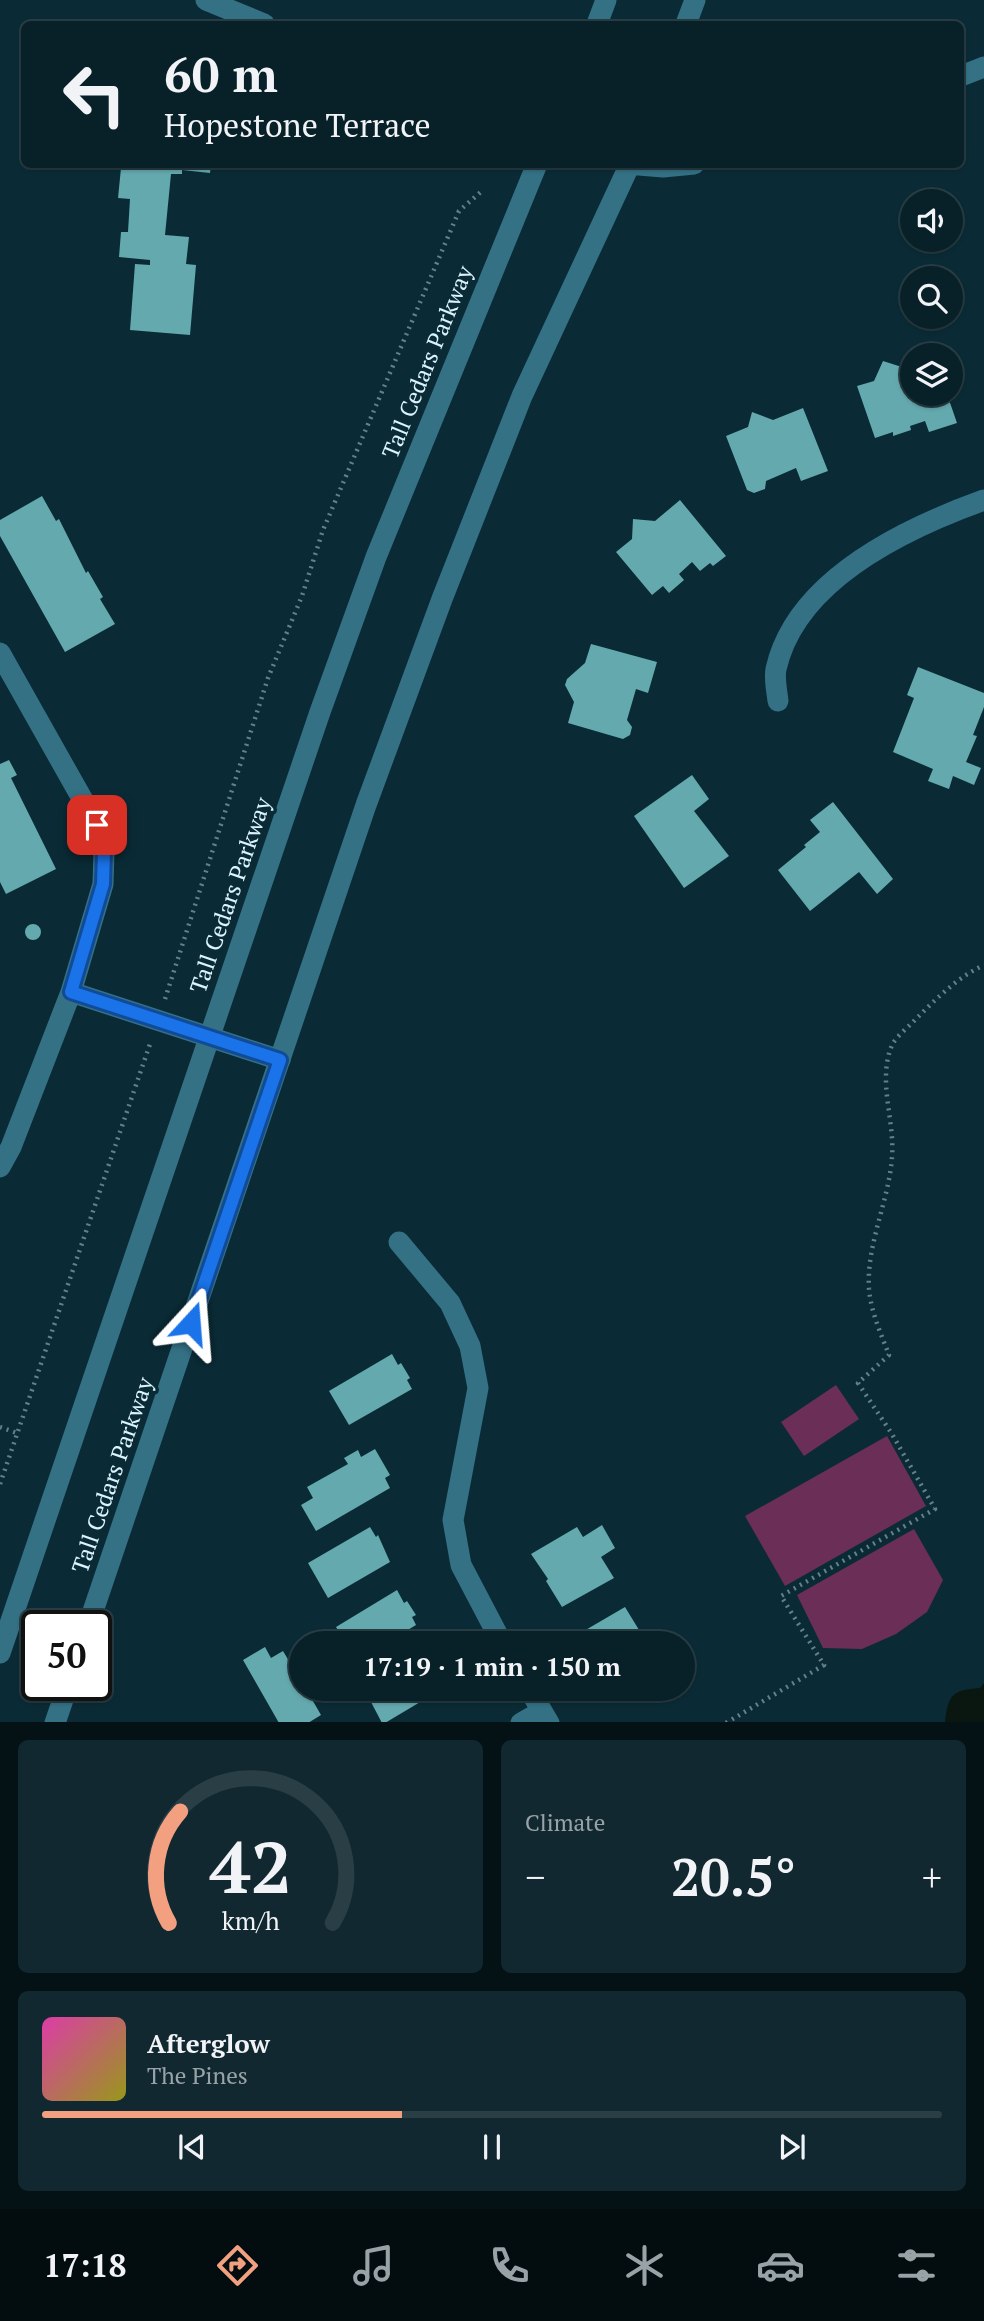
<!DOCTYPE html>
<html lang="en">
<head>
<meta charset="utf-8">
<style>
	body { margin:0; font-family:"PT Serif",serif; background:#112830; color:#f1f3f6; height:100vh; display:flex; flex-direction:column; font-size:26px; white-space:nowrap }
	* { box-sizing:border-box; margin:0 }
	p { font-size:23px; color:#98a3a8 }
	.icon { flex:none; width:38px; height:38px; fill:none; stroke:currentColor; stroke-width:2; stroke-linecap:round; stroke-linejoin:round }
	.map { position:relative; height:1722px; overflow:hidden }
	.sheet { display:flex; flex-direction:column; gap:18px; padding:18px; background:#041216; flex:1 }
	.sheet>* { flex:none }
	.guide { position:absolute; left:21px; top:21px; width:943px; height:147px; border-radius:10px; box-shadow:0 2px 5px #0004,0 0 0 2px #293e45; background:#082028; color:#f1f3f6; overflow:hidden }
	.tools { position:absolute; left:900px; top:189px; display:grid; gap:14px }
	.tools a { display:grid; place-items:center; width:63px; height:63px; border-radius:50%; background:#082028; box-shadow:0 2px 5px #0004,0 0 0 2px #293e45; font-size:35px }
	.speed { position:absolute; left:21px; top:1610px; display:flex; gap:14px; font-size:35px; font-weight:700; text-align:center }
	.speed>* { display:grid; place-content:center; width:91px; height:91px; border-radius:50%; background:#082028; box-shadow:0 2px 5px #0004,0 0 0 2px #293e45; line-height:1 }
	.speed .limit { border:4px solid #111; border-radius:10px; background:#fff; color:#111 }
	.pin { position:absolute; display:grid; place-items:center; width:60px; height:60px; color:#fff; margin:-30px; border-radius:14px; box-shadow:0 4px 10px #0006 }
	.me { position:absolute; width:77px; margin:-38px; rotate:19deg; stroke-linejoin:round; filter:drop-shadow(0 0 5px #0008) }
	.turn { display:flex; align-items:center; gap:24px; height:147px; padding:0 28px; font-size:32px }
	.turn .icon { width:91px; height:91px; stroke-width:2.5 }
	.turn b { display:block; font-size:49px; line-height:60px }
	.big { font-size:52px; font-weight:800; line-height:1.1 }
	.sheet .widget { flex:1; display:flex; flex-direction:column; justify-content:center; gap:10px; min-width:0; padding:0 24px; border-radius:10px; background:#112830 }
	.sheet .dial { align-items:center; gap:0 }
	.dial svg { height:182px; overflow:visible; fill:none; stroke:#293e45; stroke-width:7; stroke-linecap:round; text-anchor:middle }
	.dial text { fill:#f1f3f6; stroke:none }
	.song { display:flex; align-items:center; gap:21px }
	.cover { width:84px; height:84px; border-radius:10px; background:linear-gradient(135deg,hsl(320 70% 55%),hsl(60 70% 35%)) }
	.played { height:7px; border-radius:4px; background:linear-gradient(90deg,#f2a080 40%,#293e45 40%) }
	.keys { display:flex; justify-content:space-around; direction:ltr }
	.heat { display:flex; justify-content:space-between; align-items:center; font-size:38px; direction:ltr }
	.sheet .tiles { flex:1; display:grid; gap:18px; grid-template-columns:1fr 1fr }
	.widget:last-child { grid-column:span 2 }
	.trip { position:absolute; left:289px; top:1631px; width:406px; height:70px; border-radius:35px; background:#082028; box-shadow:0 2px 5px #0004,0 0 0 2px #293e45; font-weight:800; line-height:70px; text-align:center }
	.tabs { display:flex; height:112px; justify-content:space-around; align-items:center; background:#030d10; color:#98a3a8 }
	.tabs .icon { width:49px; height:49px }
	.tabs .selected { color:#f2a080 }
	.tabs b { font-size:32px; color:#f1f3f6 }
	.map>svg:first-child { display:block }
	.green { fill:#6b2e56 }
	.water { fill:#091710 }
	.building { fill:#64a9ae }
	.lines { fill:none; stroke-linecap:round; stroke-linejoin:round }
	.path { stroke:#63808b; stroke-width:4.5; stroke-dasharray:2 5; stroke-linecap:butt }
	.street { stroke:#347185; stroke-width:21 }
	.secondary { stroke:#347185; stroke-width:21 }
	.route-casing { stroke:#114b97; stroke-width:18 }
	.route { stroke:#1a73e8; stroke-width:12 }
	.labels { text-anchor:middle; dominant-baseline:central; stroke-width:7; stroke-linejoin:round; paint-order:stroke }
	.street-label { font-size:23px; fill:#dbf3fc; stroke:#0a2b36 }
</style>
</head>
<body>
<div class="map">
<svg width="984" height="1723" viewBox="0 0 984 1723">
	<rect width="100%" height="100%" fill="#0a2b36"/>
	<path class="green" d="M836,1385l23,34 -55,37 -23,-34z
		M887,1436l39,70 -141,80 -40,-70z
		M914,1529l29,51 -16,32 -31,22 -34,15 -39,-1 -26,-53z"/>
	<path class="water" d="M984,1683v39h-39c3,-27 7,-32 35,-34z"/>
	<path class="building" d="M124,164h87l-1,9 -28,-3v4h-11l-6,61 24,2 -3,27 10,1 -6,70 -60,-5 5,-66 15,1v-5l-31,-3 2,-25h7l2,-33 -12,-1 3,-30h3z
		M883,361l22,7 7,-2v28h35l10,29 -28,9 -4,-11 -15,5 1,4 -18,6v-4l-18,6 -18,-52 17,-5z
		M803,408l25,63 -27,10 -5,-13 -30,13 -1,8 -11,4 -7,-3 -21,-54 22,-9 4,-15 21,8z
		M42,496l14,25 3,-2 27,54 2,-2 15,26 -3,2 15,25 -50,28 -65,-116v-16z
		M680,500l46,56 -13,10 -3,-3 -10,8 -8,-9 -13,12 5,6 -15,13 -6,-7 -11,9 -36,-43 16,-13 1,-20 22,2z
		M591,644l66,18 -9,31 -12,-4 -9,31 5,7 -2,8 -7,4 -55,-16 6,-21 -9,-17 2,-6 18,-16z
		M918,667l66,26v14l-11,28 4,1 -11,26 15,6 -7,17 -21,-9 -4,13 -21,-8 5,-12 -40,-17 21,-54 -7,-3z
		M9,760l8,15 -6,3 45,91 -50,25 -6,-12v-118z
		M692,775l17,24 -15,12 35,45 -45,32 -50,-72z
		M833,802l60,77 -16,15 -18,-22 -49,39 -32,-41 28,-23 -2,-2 16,-13 -10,-12z
		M25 932a8 8 0 1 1 16 0a8 8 0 1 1-16 0Z
		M392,1354l6,11 3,-2 9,15 -3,2 5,9 -63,36 -20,-34z
		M375,1449l15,26 -5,3 5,10 -74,43 -15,-26 12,-7 -6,-11 41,-23 -4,-6 14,-8 3,7z
		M602,1525l13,23 -14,9 13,21 -52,29 -16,-26 2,-2 -2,-3 -15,-22 46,-27 6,10z
		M370,1527l6,10 2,-2 12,27 -62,36 -20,-35z
		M397,1590l7,13 3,-2 9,14 -4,2 4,8 -30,18h-40l-10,-16z
		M625,1607l22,36h-65l-5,-8z
		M265,1647l6,11 12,-7 18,30v8h5l15,26 -13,8h-29l-36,-63z
		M369,1689h73l-57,34h-3l-11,-21 5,-3z"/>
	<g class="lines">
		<path class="path" d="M165,999l103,-321 34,-82 21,-66 136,-319 24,-21
			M0,1427l17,6
			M0,1484l150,-440
			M726,1723l98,-58 -43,-69 154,-87 -43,-75 -34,-51 31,-28c-8,-21 -18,-43 -20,-66 -3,-44 20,-88 23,-132 3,-37 -15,-76 0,-112 4,-8 15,-17 21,-23 22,-22 43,-44 71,-57"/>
		<path class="street" d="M0,653l97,172 7,26 -1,33 -32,108 -60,155 -11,20
			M778,701c-1,-10 -4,-22 -2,-32 20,-90 130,-141 208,-169
			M71,992l209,68
			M399,1242l51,61 20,43 8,42 -25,132 8,45 41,78
			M529,1689l20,34
			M521,1723l21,-12"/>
		<path class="secondary" d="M206,0l58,24
			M597,24l9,-24
			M686,24l9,-24
			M961,76l23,-9
			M627,164l36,3 31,-3
			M88,1626l278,-821 76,-206 80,-203 108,-232
			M0,1653l320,-941 56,-155 161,-393
			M55,1723l13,-38"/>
	</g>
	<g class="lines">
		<defs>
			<path id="route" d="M97,825l7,26 -1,33 -32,108 209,68 -89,263"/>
		</defs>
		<use href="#route" class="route-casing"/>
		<use href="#route" class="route"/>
	</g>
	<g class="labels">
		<g class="street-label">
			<text transform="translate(427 362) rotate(-68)">Tall Cedars Parkway</text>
			<text transform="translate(230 895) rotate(-71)">Tall Cedars Parkway</text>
			<text transform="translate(112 1475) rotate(-71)">Tall Cedars Parkway</text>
		</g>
	</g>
</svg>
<div class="tools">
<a><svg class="icon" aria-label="sound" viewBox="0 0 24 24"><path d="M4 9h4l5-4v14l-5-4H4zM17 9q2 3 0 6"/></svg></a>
<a><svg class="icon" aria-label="search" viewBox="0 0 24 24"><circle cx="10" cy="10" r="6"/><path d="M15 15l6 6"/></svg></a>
<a><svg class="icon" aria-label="layers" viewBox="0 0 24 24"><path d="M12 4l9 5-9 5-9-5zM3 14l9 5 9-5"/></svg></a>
</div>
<div class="speed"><div class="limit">50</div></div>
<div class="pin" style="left:97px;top:825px;background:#d93025"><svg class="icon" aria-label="arrive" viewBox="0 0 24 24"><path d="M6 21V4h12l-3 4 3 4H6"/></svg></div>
<svg class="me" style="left:191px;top:1323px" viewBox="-20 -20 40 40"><path d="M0-17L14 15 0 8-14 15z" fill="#1a73e8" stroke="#fff" stroke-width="4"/></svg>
<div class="trip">17:19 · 1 min · 150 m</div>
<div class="guide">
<div class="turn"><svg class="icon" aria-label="left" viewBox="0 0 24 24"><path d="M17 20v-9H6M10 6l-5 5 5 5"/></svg><div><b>60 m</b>Hopestone Terrace</div></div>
</div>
</div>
<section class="sheet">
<div class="tiles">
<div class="widget dial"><svg viewBox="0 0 100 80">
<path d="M14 69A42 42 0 1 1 86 69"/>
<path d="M14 69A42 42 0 0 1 19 20" stroke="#f2a080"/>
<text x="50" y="56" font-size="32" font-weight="700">42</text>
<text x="50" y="72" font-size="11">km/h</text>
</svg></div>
<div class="widget"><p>Climate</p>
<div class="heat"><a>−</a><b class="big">20.5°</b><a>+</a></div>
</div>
<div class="widget">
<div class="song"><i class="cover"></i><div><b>Afterglow</b><p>The Pines</p></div></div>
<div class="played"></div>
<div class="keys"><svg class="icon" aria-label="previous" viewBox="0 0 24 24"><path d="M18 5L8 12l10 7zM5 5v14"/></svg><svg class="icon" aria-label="pause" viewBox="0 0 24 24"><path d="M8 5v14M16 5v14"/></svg><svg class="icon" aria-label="next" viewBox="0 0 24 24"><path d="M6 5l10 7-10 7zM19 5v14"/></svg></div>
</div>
</div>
</section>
<nav class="tabs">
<b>17:18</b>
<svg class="icon selected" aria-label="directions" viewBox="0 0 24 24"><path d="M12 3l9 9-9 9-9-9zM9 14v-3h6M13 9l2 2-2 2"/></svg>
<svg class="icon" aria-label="music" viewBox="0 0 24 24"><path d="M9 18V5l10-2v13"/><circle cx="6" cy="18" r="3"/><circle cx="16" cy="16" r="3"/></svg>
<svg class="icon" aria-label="phone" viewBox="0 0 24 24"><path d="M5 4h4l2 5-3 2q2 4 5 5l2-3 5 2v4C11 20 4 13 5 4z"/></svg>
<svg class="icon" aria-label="climate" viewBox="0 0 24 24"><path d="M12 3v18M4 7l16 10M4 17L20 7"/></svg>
<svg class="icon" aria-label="car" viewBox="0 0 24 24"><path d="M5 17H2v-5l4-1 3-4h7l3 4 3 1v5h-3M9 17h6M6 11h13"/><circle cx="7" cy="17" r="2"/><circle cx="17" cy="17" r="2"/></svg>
<svg class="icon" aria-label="filters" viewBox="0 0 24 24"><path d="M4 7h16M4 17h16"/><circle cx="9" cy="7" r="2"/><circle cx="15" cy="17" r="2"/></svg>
</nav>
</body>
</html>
